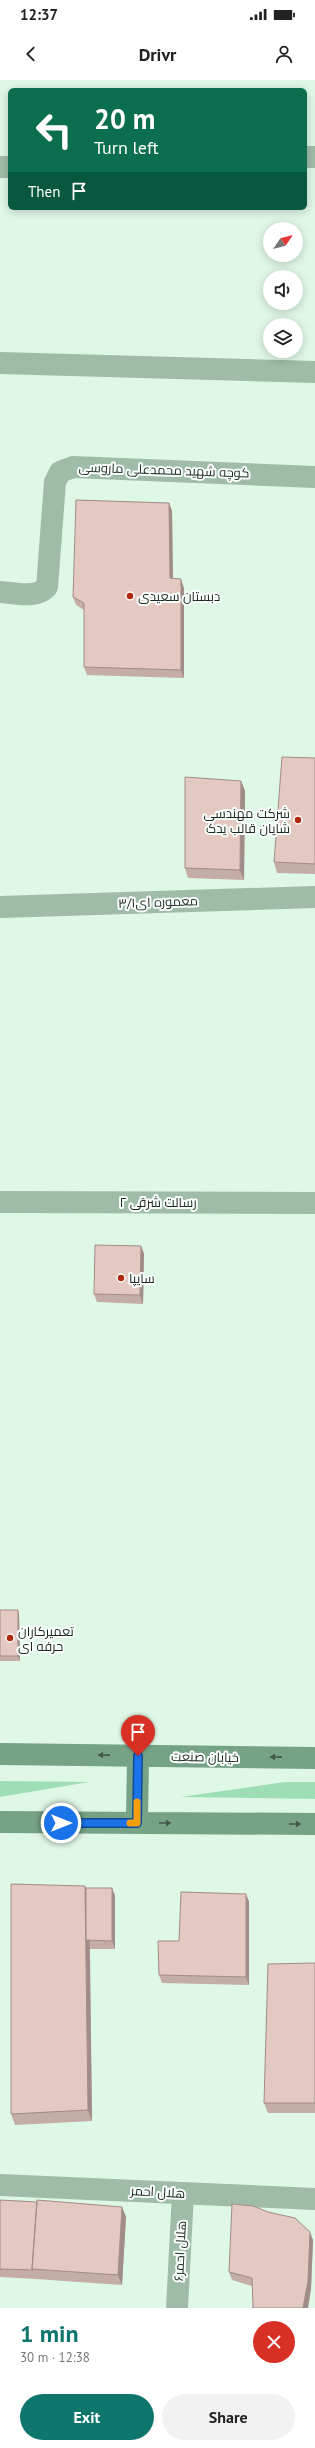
<!DOCTYPE html>
<html lang="en">
<head>
<meta charset="utf-8">
<style>
	:root { --surface:#fff; --page:#f2f2f2; --text:#222; --muted:#767676; --accent:#0f766e }
	body { margin:0; font-family:"PT Sans",Cairo,sans-serif; background:var(--page); color:var(--text); height:100vh; display:flex; flex-direction:column; font-size:15px; white-space:nowrap }
	* { box-sizing:border-box; margin:0 }
	p { font-size:13px; color:var(--muted) }
	.icon { flex:none; width:22px; height:22px; fill:none; stroke:currentColor; stroke-width:2; stroke-linecap:round; stroke-linejoin:round }
	.map { position:relative; height:2228px; overflow:hidden }
	.side { display:flex; flex-direction:column; background:var(--surface); flex:1 }
	.side>* { flex:none }
	.top-card { position:absolute; left:8px; top:8px; width:299px; height:122px; border-radius:6px; box-shadow:0 2px 10px #0003; background:#0b6e4f; color:#fff; overflow:hidden }
	.needle { width:26px; rotate:55deg }
	.tools { position:absolute; left:263px; top:142px; display:grid; gap:8px }
	.tools a { display:grid; place-items:center; width:40px; height:40px; border-radius:50%; background:var(--surface); box-shadow:0 2px 10px #0003; font-size:20px }
	.pin { position:absolute; display:grid; place-items:center; width:34px; height:34px; color:#fff; margin:-41px -17px; border-radius:50% 50% 50% 0; rotate:-45deg; box-shadow:0 0 4px #0007 }
	.pin .icon { rotate:45deg }
	.me { position:absolute; width:44px; margin:-22px; rotate:90deg; stroke-linejoin:round; filter:drop-shadow(0 0 3px #0008) }
	.turn { display:flex; align-items:center; gap:14px; height:84px; padding:0 20px; font-size:18px }
	.turn .icon { width:52px; height:52px; stroke-width:2.5 }
	.turn b { display:block; font-size:28px; line-height:34px }
	.then { display:flex; align-items:center; height:38px; padding:0 20px; background:#0003; gap:8px; font-size:15px }
	.round { display:grid; place-items:center; flex:none; width:42px; height:42px; border-radius:21px; background:var(--page) }
	.overview { display:flex; align-items:center; justify-content:space-between; height:68px; padding:0 20px }
	h1 { font-size:24px; font-weight:700; line-height:30px; color:var(--accent) }
	.primary-button { display:flex; gap:8px; margin-top:auto; padding:8px 20px }
	.primary-button a { flex:1; height:46px; border-radius:24px; background:var(--accent); color:#fff; font-size:16px; font-weight:700; line-height:46px; text-align:center }
	.primary-button a+a { background:var(--page); color:var(--text) }
	.status { display:flex; justify-content:space-between; align-items:center; height:28px; padding:0 20px; background:var(--surface); direction:ltr }
	.status svg { height:11px; fill:currentColor }
	header { display:flex; justify-content:space-between; align-items:center; height:52px; padding:0 20px; background:var(--surface); font-size:18px; font-weight:700 }
	.map>svg:first-child { display:block }
</style>
</head>
<body>
<div class="status"><b>12:37</b><svg viewBox="0 0 49 12"><path d="M0 12V9h3v3zM5 12V6h3v6zM10 12V3h3v9zM15 12V0h3v12zM26 1h20v11H26zM47 4h2v5h-2z"/></svg></div>
<header><svg class="icon" aria-label="back" viewBox="0 0 24 24"><path d="M15 5l-7 7 7 7"/></svg>Drivr<svg class="icon" aria-label="person" viewBox="0 0 24 24"><circle cx="12" cy="8" r="4"/><path d="M4 21q1-7 8-7t8 7"/></svg></header>
<div class="map">
<svg width="315" height="2228" viewBox="0 0 315 2228">
	<rect width="100%" height="100%" fill="#dff7e6"/>
	<!-- green -->
	<path fill="#9ddeb5" d="M0 1701 89 1702 0 1717Z
		M285 1702H315V1719L181 1717Z"/>
	<g fill="none" stroke-linecap="round" stroke-linejoin="round">
		<!-- street -->
		<path stroke="#9fbca8" stroke-width="22" d="M305 77H315
			M0 87H10
			M0 283 315 292
			M0 512C15 513 36 519 47 507L55 402 60 392 73 387 315 397
			M0 827 315 817
			M0 1122 315 1123
			M0 2105 315 2119
			M177 2228 183 2113"/>
		<!-- secondary -->
		<path stroke="#76a286" stroke-width="22" d="M0 1674 315 1678
			M0 1742 315 1744
			M137 1743 138 1676"/>
	</g>
	<!-- wall -->
	<path fill="#c4aca7" d="M169 423 172 431 173 499 184 508V598L87 595 84 587V530L76 525 73 517Z
		M315 678V794L277 793 274 782Z
		M241 701 245 711 244 800 188 798 185 788Z
		M141 1166 144 1174 143 1224 97 1222 94 1214Z
		M0 1530 19 1535 20 1581H0Z
		M85 1806 86 1808H112L115 1816V1869H90L92 2041 15 2045 11 2034Z
		M246 1814 249 1822V1905L162 1903 159 1895Z
		M315 1883V2033H268L264 2023Z
		M0 2120 122 2127 126 2137 122 2205 36 2199 0 2197Z
		M313 2160 311 2209 253 2227 252 2206 232 2200 229 2192Z"/>
	<!-- shaded-wall -->
	<path fill="#a08c88" d="M169 423 172 431 173 506 170 498Z
		M181 499 184 508V598L181 590Z
		M241 701 245 711 244 800 240 790Z
		M141 1166 144 1174 143 1224 140 1215Z
		M18 1530 19 1535 20 1581 18 1576Z
		M85 1806 89 1817 92 2041 88 2030Z
		M112 1808 115 1816V1869L112 1861Z
		M246 1814 249 1822V1905L246 1897Z
		M122 2127 126 2137 122 2205 118 2195Z
		M310 2152 313 2160 311 2209 308 2228H303Z"/>
	<!-- building -->
	<path fill="#e4c8c2" stroke="#a08c88" d="M76 420 169 423 170 498 181 499V590L84 587V523L73 517Z
		M282 677 315 678V784L274 782Z
		M185 697 241 701 240 790 185 788Z
		M95 1165 141 1166 140 1215 94 1214Z
		M0 1530H18V1576H0Z
		M11 1804 85 1806 88 2030 11 2034Z
		M86 1808H112V1861L86 1860Z
		M181 1812 246 1814V1897L159 1895 158 1861H179Z
		M315 1883V2023H264L268 1884Z
		M0 2120 37 2122 32 2189 33 2190 0 2189Z
		M37 2120 122 2127 118 2195 32 2189Z
		M232 2124 253 2126 268 2132 295 2138 310 2152 308 2201 303 2228H252L253 2227 252 2198 229 2192Z"/>
	<!-- one-way arrows -->
	<defs><path id="oneway-solid" d="M-6-.8H1V-3.2L6.5 0L1 3.2V.8H-6Z"/></defs>
	<g fill="#415849">
		<use href="#oneway-solid" transform="translate(104 1675) rotate(-179)"/>
		<use href="#oneway-solid" transform="translate(276 1677) rotate(-179)"/>
		<use href="#oneway-solid" transform="translate(165 1743)"/>
		<use href="#oneway-solid" transform="translate(295 1744)"/>
	</g>
	<g fill="none" stroke-linecap="round" stroke-linejoin="round">
		<!-- route casing -->
		<g stroke="#114b97" stroke-width="10">
			<path id="route" d="M61 1743H137L138 1676"/>
		</g>
		<!-- route -->
		<use href="#route" stroke="#1a73e8" stroke-width="7"/>
		<!-- slow -->
		<path stroke="#f59e0b" stroke-width="7" d="M130 1743H137V1722"/>
	</g>
	<!-- markers -->
	<g fill="#b42713" stroke="#f9fefb" stroke-width="1.5">
		<circle cx="130" cy="516" r="4"/>
		<circle cx="298" cy="740" r="4"/>
		<circle cx="121" cy="1198" r="4"/>
		<circle cx="10" cy="1558" r="4"/>
	</g>
	<g text-anchor="middle" dominant-baseline="central" stroke-width="4" stroke-linejoin="round" paint-order="stroke">
		<!-- street labels -->
		<g font-size="13" fill="#1d2620" stroke="#f9fefb">
			<text transform="translate(164 390) rotate(2)">کوچه شهید محمدعلی ماروسی</text>
			<text transform="translate(158 822) rotate(-2)">معموره ای۳/۱</text>
			<text x="158" y="1122">رسالت شرقی ۲</text>
			<text transform="translate(205 1677) rotate(1)">خیابان صنعت</text>
			<text transform="translate(158 2112) rotate(3)">هلال احمر</text>
			<text transform="translate(180 2171) rotate(-87)">هلال احمر۶</text>
		</g>
		<!-- poi labels -->
		<g font-size="13" fill="#1d2620" stroke="#f9fefb" text-anchor="start">
			<text x="138" y="516">دبستان سعیدی</text>
			<text x="290" y="733" text-anchor="end">شرکت مهندسی<tspan x="290" dy="15">شایان قالب یدک</tspan></text>
			<text x="129" y="1198">سایپا</text>
			<text x="18" y="1551">تعمیرکاران<tspan x="18" dy="15">حرفه ای</tspan></text>
		</g>
	</g>
</svg>
<div class="tools">
<a><svg class="needle" viewBox="-14 -14 28 28"><path d="M0-13l5 13h-10z" fill="#e53935"/><path d="M0 13l5-13h-10z" fill="#767676"/></svg></a>
<a><svg class="icon" aria-label="sound" viewBox="0 0 24 24"><path d="M4 9h4l5-4v14l-5-4H4zM17 9q2 3 0 6"/></svg></a>
<a><svg class="icon" aria-label="layers" viewBox="0 0 24 24"><path d="M12 4l9 5-9 5-9-5zM3 14l9 5 9-5"/></svg></a>
</div>
<div class="pin" style="left:138px;top:1676px;background:#d93025"><svg class="icon" aria-label="arrive" viewBox="0 0 24 24"><path d="M6 21V4h12l-3 4 3 4H6"/></svg></div>
<svg class="me" style="left:61px;top:1743px" viewBox="-20 -20 40 40"><circle r="17" fill="#1a73e8" stroke="#fff" stroke-width="3"/><path d="M0-11L8 9 0 5-8 9z" fill="#fff"/></svg>
<div class="top-card">
<div class="turn"><svg class="icon" aria-label="left" viewBox="0 0 24 24"><path d="M17 20v-9H6M10 6l-5 5 5 5"/></svg><div><b>20 m</b>Turn left</div></div>
<div class="then">Then<svg class="icon" aria-label="arrive" viewBox="0 0 24 24"><path d="M6 21V4h12l-3 4 3 4H6"/></svg></div>
</div>
</div>
<section class="side">
<div class="overview"><div><h1>1 min</h1><p>30 m · 12:38</p></div><a class="round" style="background:#d93025;color:#fff"><svg class="icon" aria-label="close" viewBox="0 0 24 24"><path d="M6 6l12 12M18 6L6 18"/></svg></a></div>
<div class="primary-button"><a>Exit</a><a>Share</a></div>
</section>
</body>
</html>
